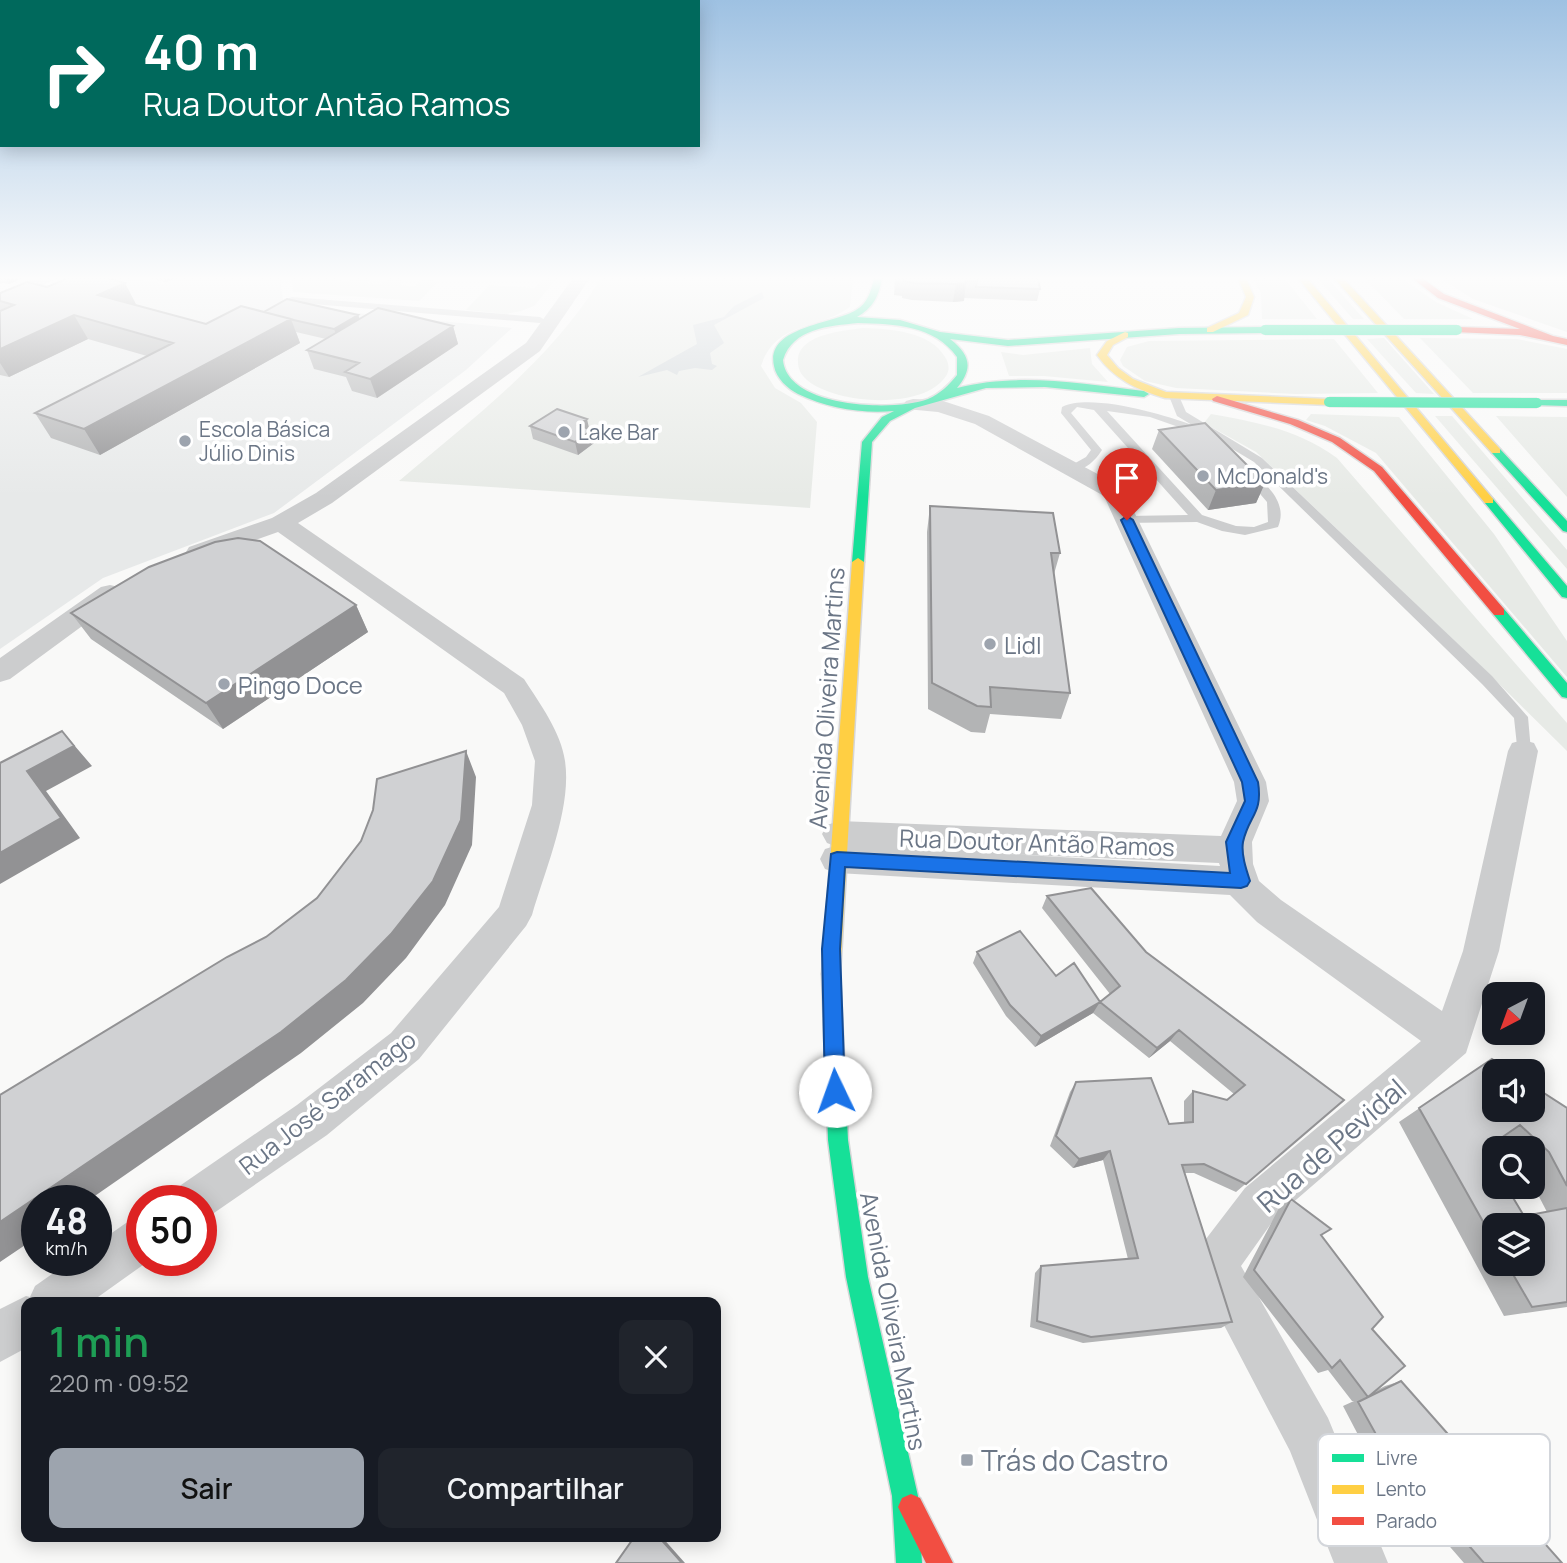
<!DOCTYPE html>
<html lang="pt">
<head>
<meta charset="utf-8">
<style>
	:root { --surface:#171b24; --page:#20242c; --text:#f1f3f6; --muted:#9ea1a6; --accent:#9da4ae }
	body { margin:0; font-family:Manrope,sans-serif; background:var(--page); color:var(--text); height:100vh; display:flex; flex-direction:column; font-size:26px; white-space:nowrap }
	* { box-sizing:border-box; margin:0 }
	p { font-size:23px; color:var(--muted) }
	.icon { flex:none; width:38px; height:38px; fill:none; stroke:currentColor; stroke-width:2; stroke-linecap:round; stroke-linejoin:round }
	.map { position:relative; flex:1; overflow:hidden }
	.drawer { position:absolute; left:21px; top:1297px; width:700px; height:245px; display:flex; flex-direction:column; background:var(--surface); border-radius:14px; box-shadow:0 4px 18px #0003 }
	.drawer>* { flex:none }
	.top-card { position:absolute; left:0px; top:0px; width:700px; height:147px; box-shadow:0 4px 18px #0003; background:#00695c; color:#fff; overflow:hidden }
	.needle { width:46px; rotate:221deg }
	.fabs { position:absolute; left:1482px; top:982px; display:grid; gap:14px }
	.fabs a { display:grid; place-items:center; width:63px; height:63px; border-radius:14px; background:var(--surface); box-shadow:0 4px 18px #0003; font-size:35px }
	.speed { position:absolute; left:21px; top:1185px; display:flex; gap:14px; font-size:35px; font-weight:700; text-align:center }
	.speed>* { display:grid; place-content:center; width:91px; height:91px; border-radius:50%; background:var(--surface); box-shadow:0 4px 18px #0003; line-height:1 }
	.speed small { font-size:18px; font-weight:400 }
	.speed .limit { border:10px solid #d22; background:#fff; color:#111 }
	.pin { position:absolute; display:grid; place-items:center; width:60px; height:60px; color:#fff; margin:-72px -30px; border-radius:50% 50% 50% 0; rotate:-45deg; box-shadow:0 0 7px #0007 }
	.pin .icon { rotate:45deg }
	.me { position:absolute; width:77px; margin:-38px; rotate:357deg; stroke-linejoin:round; filter:drop-shadow(0 0 5px #0008) }
	.turn { display:flex; align-items:center; gap:24px; height:147px; padding:0 28px; font-size:32px }
	.turn .icon { width:91px; height:91px; stroke-width:2.5 }
	.turn b { display:block; font-size:49px; line-height:60px }
	.round { display:grid; place-items:center; flex:none; width:74px; height:74px; border-radius:14px; background:var(--page) }
	.overview { display:flex; align-items:center; justify-content:space-between; height:119px; padding:0 28px }
	h1 { font-size:42px; font-weight:600; line-height:52px; color:#1e9e55 }
	.button { display:flex; gap:14px; margin-top:auto; padding:14px 28px }
	.button a { flex:1; height:80px; border-radius:14px; background:var(--accent); color:#111; font-size:28px; font-weight:600; line-height:80px; text-align:center }
	.button a+a { background:var(--page); color:var(--text) }
	.map>svg:first-child { display:block }
</style>
</head>
<body>
<div class="map">
<svg width="1567" height="1563" viewBox="0 0 1567 1563">
	<rect width="100%" height="100%" fill="#f9f9f8"/>
	<!-- built -->
	<path fill="#e7e9e9" d="M89 278H132L163 284 174 278H280L284 306 512 328 466 370 274 513 103 578 0 649V318Z"/>
	<!-- green -->
	<path fill="#e7eae6" d="M292 278H333L348 282 353 278H370L368 283 382 284 389 278H403L400 285 415 286 422 279 439 281 419 301 293 292Z
		M544 278H557L534 306 521 311 506 314 466 310 489 285 535 288Z
		M601 278H853L850 307C816 331 776 321 761 366L775 388 801 403 817 422 810 508 399 481C472 419 551 361 601 278Z
		M1253 278H1284L1317 319H1262L1261 294Z
		M1317 278H1327L1364 319H1353Z
		M1364 278H1401L1436 302 1473 319H1404Z
		M1440 278H1567V332L1473 299Z
		M863 328C890 329 930 331 945 357 949 363 950 370 946 376 923 411 835 404 807 380 801 375 798 369 798 362 797 334 843 331 863 328Z
		M1384 338 1434 394 1416 393 1367 339Z
		M1420 338 1517 339 1567 349V393H1473Z
		M1334 339 1378 393 1296 394 1176 388 1145 381 1123 366 1120 360 1127 347 1149 341Z
		M1090 348 1092 364 1108 382 1044 376H1009L1001 352 1023 355Z
		M1211 414C1256 422 1299 430 1337 458L1567 723V751L1481 666 1256 452 1204 423Z
		M1311 414 1399 417 1494 534 1567 641V677L1376 453 1325 426 1306 420Z
		M1435 416H1452L1567 550V569Z
		M1496 416 1567 417V497Z"/>
	<!-- water -->
	<path fill="#cfd5d8" d="M762 292 764 298 714 325 724 343 710 353 712 364 717 366 712 370 695 368 679 371 677 375 667 370 638 377 697 344 693 325 724 317 734 306Z"/>
	<g fill="none" stroke-linecap="round" stroke-linejoin="round">
		<!-- fast casing -->
		<g stroke="#d6d6d7" stroke-width="3">
			<path id="fast" d="M874 278H882C879 296 873 308 857 317L900 320 940 332 1008 340 1179 328 1265 327 1270 330 1265 333 1179 334 1008 346 950 339C971 355 973 369 957 388 1018 372 1082 384 1144 391L1149 394 1144 397 1045 387 986 388 915 408 890 421 872 442 864 562 858 566 852 562 862 442 882 417 894 411C862 414 827 408 798 394 788 389 776 378 774 366 765 326 835 324 856 310 868 303 871 291 874 278ZM858 323C895 324 934 325 957 357V375C949 385 940 394 928 399 894 412 787 408 783 360 793 328 829 326 858 323Z
				M1537 400H1567V406L1533 405V401Z
				M1492 449H1500L1567 521V532L1563 531 1492 453Z
				M1489 497 1493 499 1567 586V598L1562 597 1485 503V499Z
				M1499 608 1504 609 1567 683V698L1562 697 1494 615V609Z
				M831 966 838 968 840 974 848 1140 868 1277 918 1496 922 1563H896L892 1496 846 1277 828 1140 822 974 824 968Z"/>
		</g>
		<!-- slow casing -->
		<g stroke="#d6d6d7" stroke-width="3">
			<path id="slow" d="M1238 278H1246L1254 297 1248 315 1213 332H1207V328L1239 313 1246 297Z
				M1298 278H1307L1493 499V503H1485Z
				M1334 278H1343L1500 449V453H1492Z
				M1125 332 1128 333V337L1113 345 1107 355 1118 368 1133 379 1166 392 1329 399 1334 402 1329 405 1165 398C1137 390 1114 379 1097 355L1107 341Z
				M858 558 864 562 840 974 838 980 831 982 824 980 822 974 852 562Z"/>
		</g>
		<!-- jam casing -->
		<g stroke="#d6d6d7" stroke-width="3">
			<path id="jam" d="M1412 278H1422L1444 294 1553 336 1567 339V345L1520 335 1454 332V328L1457 327 1520 329 1438 298Z
				M1217 396 1298 420 1340 438 1382 467 1504 609V615H1494L1374 471 1332 442 1290 424 1213 401 1212 399Z
				M911 1494 920 1498 953 1563H926L898 1507 902 1498Z"/>
		</g>
		<!-- lane -->
		<path fill="#cccdce" fill-rule="evenodd" d="M292 297 540 317 545 320 540 323 289 302V298Z
			M1174 393 1179 396 1186 412 1262 458 1492 676 1528 717 1531 751 1528 755H1518L1514 718 1482 684 1254 462 1194 426V430L1190 431 1150 417 1107 411 1202 515 1236 526 1254 527 1268 522 1267 502 1243 474 1253 472C1268 486 1288 504 1278 527L1245 535 1222 531 1197 522 1123 523 1121 520 1127 516 1188 515 1094 410 1077 407 1071 413 1102 450C1095 461 1084 472 1070 470V466L1086 457 1091 450 1061 413 1062 407C1090 393 1162 414 1192 425L1177 416 1169 396Z"/>
		<!-- street -->
		<path fill="#cccdce" fill-rule="evenodd" d="M36 278H58L0 306V294Z
			M573 278H590L540 351 332 503 298 523 524 679C540 704 561 732 565 761 572 808 545 870 532 915L526 926 419 1059 327 1135 211 1215 201 1220V1200H174L181 1185 297 1105 391 1033 499 907 532 805 535 761 522 725 504 693 278 532 198 560 189 557 186 552 189 547 272 518 316 493 526 343Z
			M913 399 940 400 989 416 1122 487 1266 782 1269 801 1252 842 1253 864 1259 881 1281 900 1442 1011 1463 951 1508 751 1512 743 1523 740 1534 743 1538 751 1499 951 1466 1053 1275 1218 1241 1266 1328 1418 1388 1563H1334L1290 1451 1192 1264 1199 1248 1245 1188 1421 1041 1257 922 1230 895 837 873 825 869 820 859 825 849 835 846 827 843 822 834 827 825 839 821 1221 836 1237 801 1234 782 1104 496 975 424 938 412 906 409 903 405 906 401ZM1006 854 1219 863 1220 866Z
			M110 585 119 587 123 593 119 599 10 679 0 682V658L101 587Z
			M142 1217V1260H150L91 1302H26V1348L0 1362V1309L26 1296 30 1297 35 1286 72 1260H96V1244L126 1223Z"/>
		<!-- fast -->
		<use href="#fast" fill="#16e098" fill-rule="evenodd"/>
		<!-- slow -->
		<use href="#slow" fill="#ffcf43" fill-rule="evenodd"/>
		<!-- jam -->
		<use href="#jam" fill="#f24e42" fill-rule="evenodd"/>
		<!-- fast-bridge casing -->
		<g stroke="#d6d6d7" stroke-width="11" stroke-linecap="butt">
			<path id="fast-bridge" d="M1265 330H1457
				M1329 402 1537 403"/>
		</g>
		<!-- fast-bridge -->
		<use href="#fast-bridge" stroke="#16e098" stroke-width="10"/>
	</g>
	<!-- wall -->
	<path fill="#b3b4b5" fill-rule="evenodd" d="M0 278H23L9 284 3 283 0 284Z
		M149 278H174V279L166 282Z
		M895 278H1038L1040 289 1037 301 964 298V301L953 302 912 300 902 298V296L894 295Z
		M47 287 137 305 206 324 264 312 358 315 360 319 453 326 458 344 377 398 352 391 346 377 314 369 307 350 326 339 296 332 300 343 100 455 51 438 35 413 147 356 88 339 9 377 0 375V293Z
		M530 426 589 429 594 443 578 455 533 439Z
		M1159 430 1265 483 1256 503 1208 510 1152 449Z
		M930 506 1060 553 1054 574 1070 693 1061 719 990 714 985 733 971 732 928 709 927 532Z
		M356 605 368 632 223 729 91 639 71 613Z
		M1047 896 1146 952 1344 1100 1236 1192 1194 1173H1185L1232 1322 1221 1328 1083 1343 1030 1327 1035 1273 1041 1266 1128 1259 1103 1160 1073 1168 1050 1146 1070 1092 1076 1082 1169 1124 1184 1123V1101L1193 1091 1227 1100 1234 1094 1170 1041 1149 1058 1093 1013 1035 1047 1006 1016 973 963 977 952 1056 976 1100 1002 1110 994 1042 908Z
		M1492 1059 1567 1108V1307L1504 1316 1399 1122ZM1497 1141 1505 1148H1533V1185L1547 1212 1524 1216 1485 1149ZM1494 1225 1533 1264H1494Z
		M1291 1199 1372 1329 1377 1390 1385 1386 1401 1381 1562 1563H1464L1366 1450 1343 1406 1354 1401H1352L1328 1370 1318 1373 1243 1277 1279 1208Z"/>
	<!-- shaded-wall -->
	<path fill="#929294" d="M5 278H23L9 284Z
		M164 278H174V279L166 282Z
		M125 283 137 306 98 295Z
		M966 283 964 301 953 302 956 284Z
		M74 315 88 339 9 377 0 363V349Z
		M358 315 363 327 339 342 334 329Z
		M291 319 300 343 100 455 84 429Z
		M453 326 458 344 377 398 370 379Z
		M587 419 590 432 592 430 594 443 578 455 575 442 578 425Z
		M1265 483 1256 503 1208 510 1216 490Z
		M356 605 368 632 223 729 206 703Z
		M62 731 92 766 46 791 80 838 0 884V853L27 771Z
		M466 751 476 777 472 845 445 905 406 958 363 1003 301 1053 89 1200H37V1237L0 1262V1222Z
		M1100 1002 1093 1013 1035 1047 1041 1036Z
		M1179 1030 1170 1041 1149 1058 1157 1048Z
		M1110 1151 1103 1160 1073 1168 1079 1159Z
		M658 1536H661L685 1563H682Z"/>
	<!-- building -->
	<path fill="#d0d1d3" stroke="#929294" stroke-width="2" d="M68 278H108L125 283 98 295 206 324 241 306 291 319 84 429 35 413 173 343 74 315 0 349V311L14 305 0 301V293L27 282 47 287Z
		M904 278H977V281H966V283L956 284 914 283 904 281Z
		M977 278H1038L1040 289 976 287Z
		M287 299 358 315 334 329 289 319H291L264 312Z
		M378 308 453 326 370 379 345 372 359 363 307 350Z
		M557 409 587 419 578 425 592 430 575 442 530 426Z
		M1205 423 1265 483 1216 490 1159 430Z
		M930 506 1053 513 1060 553H1051L1070 693 990 687 991 707 977 706 932 683Z
		M238 538 260 541 356 605 206 703 71 613 149 567 215 542Z
		M62 731 74 746 27 771 61 818 0 853V763Z
		M466 751 461 820 433 881 391 934 346 980 281 1032 0 1222V1095L227 957 266 937 317 898 361 841 373 810 377 779Z
		M1091 888 1146 952 1344 1100 1246 1184 1204 1164 1182 1165 1232 1322 1091 1337 1037 1321 1041 1266 1138 1258 1110 1151 1079 1159 1056 1136 1076 1082 1151 1078 1169 1124 1193 1122V1091L1227 1100 1245 1085 1179 1030 1157 1048 1100 1002 1120 986 1047 896Z
		M1020 931 1056 976 1074 963 1100 1002 1041 1036 1010 1005 977 952Z
		M1492 1059 1511 1071H1494V1110H1533V1086L1567 1108V1186L1549 1152 1520 1125 1485 1149 1494 1166V1186H1506L1524 1216 1567 1208V1302L1532 1307 1507 1264H1533V1225H1494V1241L1419 1108Z
		M1291 1199 1331 1229 1321 1235 1383 1317 1372 1329 1405 1366 1368 1397 1340 1360 1332 1368 1254 1270Z
		M1401 1381 1562 1563H1484L1383 1447 1358 1402Z
		M635 1536H658L682 1563H616Z"/>
	<!-- sky -->
	<linearGradient id="sky" x2="0" y2="1"><stop stop-color="#9ec1e2"/><stop offset="0.56" stop-color="#fcfcfc"/><stop offset="1" stop-color="#fcfcfc" stop-opacity="0"/></linearGradient>
	<rect width="1567" height="497" fill="url(#sky)"/>
	<!-- route -->
	<path fill="#1a73e8" stroke="#114b97" stroke-width="2" d="M1127 516 1133 520 1258 782C1263 814 1249 815 1243 842 1241 854 1246 869 1250 881L1247 886 1241 888 845 867 840 949 845 1091 842 1098 835 1101 828 1098 825 1091 822 949 831 854 837 852 1230 873 1226 842 1245 801 1242 782 1121 520Z"/>
	<!-- markers -->
	<g fill="#9da4ae" stroke="#fff" stroke-width="2.5">
		<circle cx="564" cy="432" r="7"/>
		<circle cx="185" cy="441" r="7"/>
		<circle cx="1203" cy="476" r="7"/>
		<circle cx="990" cy="644" r="7"/>
		<circle cx="224" cy="684" r="7"/>
		<rect x="960" y="1453" width="14" height="14" rx="3.5"/>
	</g>
	<g text-anchor="middle" dominant-baseline="central" stroke-width="7" stroke-linejoin="round" paint-order="stroke">
		<!-- far-poi labels -->
		<g font-size="21" fill="#6b7686" stroke="#fff" text-anchor="start">
			<text x="199" y="429">Escola Básica<tspan x="199" dy="24">Júlio Dinis</tspan></text>
			<text x="578" y="432">Lake Bar</text>
			<text x="1217" y="476">McDonald's</text>
		</g>
		<!-- poi labels -->
		<g font-size="24" fill="#6b7686" stroke="#fff" text-anchor="start">
			<text x="1004" y="644">Lidl</text>
			<text x="238" y="684">Pingo Doce</text>
		</g>
		<!-- street labels -->
		<g font-size="24" fill="#6b7686" stroke="#fff">
			<text transform="translate(826 698) rotate(-86)">Avenida Oliveira Martins</text>
			<text transform="translate(1037 842) rotate(2)">Rua Doutor Antão Ramos</text>
			<text transform="translate(327 1102) rotate(-38)">Rua José Saramago</text>
			<text transform="translate(894 1321) rotate(79)">Avenida Oliveira Martins</text>
		</g>
		<!-- near-street labels -->
		<g font-size="28" fill="#6b7686" stroke="#fff">
			<text transform="translate(1331 1145) rotate(-41)">Rua de Pevidal</text>
		</g>
		<!-- near-poi labels -->
		<g font-size="28" fill="#6b7686" stroke="#fff" text-anchor="start">
			<text x="981" y="1460">Trás do Castro</text>
		</g>
	</g>
	<!-- legend -->
	<rect x="1318" y="1434" width="232" height="112" rx="10" fill="#fff" stroke="#d3d6db" stroke-width="2"/>
	<rect x="1332" y="1454" width="32" height="8" fill="#16e098"/>
	<rect x="1332" y="1485" width="32" height="9" fill="#ffcf43"/>
	<rect x="1332" y="1517" width="32" height="8" fill="#f24e42"/>
	<g font-size="19" fill="#6b7686">
		<text x="1376" y="1465">Livre</text>
		<text x="1376" y="1496">Lento</text>
		<text x="1376" y="1528">Parado</text>
	</g>
</svg>
<div class="fabs">
<a><svg class="needle" viewBox="-14 -14 28 28"><path d="M0-13l5 13h-10z" fill="#e53935"/><path d="M0 13l5-13h-10z" fill="#9ea1a6"/></svg></a>
<a><svg class="icon" aria-label="sound" viewBox="0 0 24 24"><path d="M4 9h4l5-4v14l-5-4H4zM17 9q2 3 0 6"/></svg></a>
<a><svg class="icon" aria-label="search" viewBox="0 0 24 24"><circle cx="10" cy="10" r="6"/><path d="M15 15l6 6"/></svg></a>
<a><svg class="icon" aria-label="layers" viewBox="0 0 24 24"><path d="M12 4l9 5-9 5-9-5zM3 14l9 5 9-5"/></svg></a>
</div>
<div class="speed"><div>48<small>km/h</small></div><div class="limit">50</div></div>
<div class="pin" style="left:1127px;top:520px;background:#d93025"><svg class="icon" aria-label="arrive" viewBox="0 0 24 24"><path d="M6 21V4h12l-3 4 3 4H6"/></svg></div>
<svg class="me" style="left:835px;top:1091px" viewBox="-20 -20 40 40"><circle r="19" fill="#fff"/><path d="M0-13L10 11 0 6-10 11z" fill="#1a73e8"/></svg>
<div class="top-card">
<div class="turn"><svg class="icon" aria-label="right" viewBox="0 0 24 24"><path d="M7 20v-9h11M14 6l5 5-5 5"/></svg><div><b>40 m</b>Rua Doutor Antão Ramos</div></div>
</div>
<section class="drawer">
<div class="overview"><div><h1>1 min</h1><p>220 m · 09:52</p></div><a class="round"><svg class="icon" aria-label="close" viewBox="0 0 24 24"><path d="M6 6l12 12M18 6L6 18"/></svg></a></div>
<div class="button"><a>Sair</a><a>Compartilhar</a></div>
</section>
</div>
</body>
</html>
